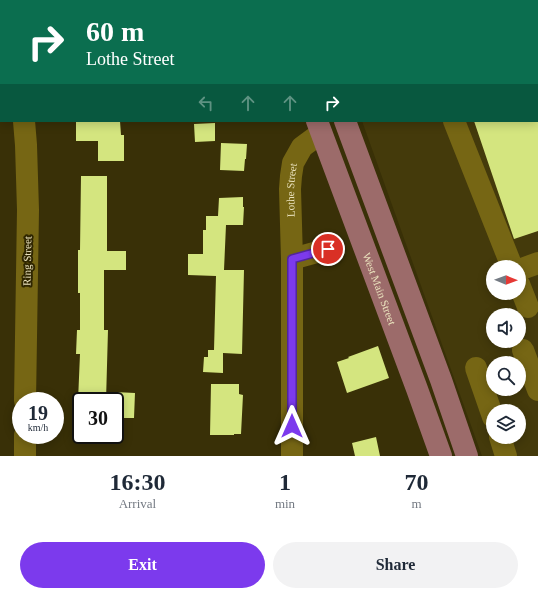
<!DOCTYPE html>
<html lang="en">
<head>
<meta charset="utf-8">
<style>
	:root { --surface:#fff; --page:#f2f2f3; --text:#1f2937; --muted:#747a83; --accent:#7c3aed }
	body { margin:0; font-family:"Times New Roman",serif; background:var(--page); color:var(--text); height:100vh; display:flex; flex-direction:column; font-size:15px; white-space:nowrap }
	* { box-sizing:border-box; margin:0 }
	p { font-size:13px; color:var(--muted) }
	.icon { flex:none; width:22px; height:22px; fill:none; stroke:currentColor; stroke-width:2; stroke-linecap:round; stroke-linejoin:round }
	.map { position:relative; height:456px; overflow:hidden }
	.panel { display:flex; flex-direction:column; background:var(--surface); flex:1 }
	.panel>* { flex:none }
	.top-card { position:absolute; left:0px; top:0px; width:538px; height:122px; box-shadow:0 2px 10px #0003; background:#0b6e4f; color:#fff; overflow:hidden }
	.needle { width:26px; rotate:91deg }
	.tools { position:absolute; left:486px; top:260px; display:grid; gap:8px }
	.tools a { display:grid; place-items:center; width:40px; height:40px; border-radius:50%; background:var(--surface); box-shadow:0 2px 10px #0003; font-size:20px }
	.speed { position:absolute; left:12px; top:392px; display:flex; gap:8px; font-size:20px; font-weight:700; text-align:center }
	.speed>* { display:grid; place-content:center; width:52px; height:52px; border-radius:50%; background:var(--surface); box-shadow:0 2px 10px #0003; line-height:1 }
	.speed small { font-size:10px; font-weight:400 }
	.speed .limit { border:2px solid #111; border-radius:6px; background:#fff; color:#111 }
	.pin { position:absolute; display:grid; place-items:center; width:34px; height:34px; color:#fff; margin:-17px; border:2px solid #fff; border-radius:50%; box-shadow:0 1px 4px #0007 }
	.me { position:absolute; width:44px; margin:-22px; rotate:0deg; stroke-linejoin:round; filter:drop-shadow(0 0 3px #0008) }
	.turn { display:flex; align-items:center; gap:14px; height:84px; padding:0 20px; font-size:18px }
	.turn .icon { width:52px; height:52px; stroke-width:2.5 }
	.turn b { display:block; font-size:28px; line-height:34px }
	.lanes { display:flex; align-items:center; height:38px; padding:0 20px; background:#0003; justify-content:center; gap:20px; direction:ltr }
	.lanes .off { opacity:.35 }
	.eta { display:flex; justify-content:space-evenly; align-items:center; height:68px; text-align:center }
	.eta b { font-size:24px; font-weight:600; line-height:28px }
	.button { display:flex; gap:8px; margin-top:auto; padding:8px 20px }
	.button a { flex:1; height:46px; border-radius:24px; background:var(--accent); color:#fff; font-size:16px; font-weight:600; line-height:46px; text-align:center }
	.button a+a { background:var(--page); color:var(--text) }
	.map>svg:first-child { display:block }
</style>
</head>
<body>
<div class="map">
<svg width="538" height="456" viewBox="0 0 538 456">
	<rect width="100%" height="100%" fill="#393007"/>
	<!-- built -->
	<path fill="#443a0b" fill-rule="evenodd" d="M318 0H538V456H482L362 121H537V1H318ZM493 267H519V293H493ZM493 315H519V341H493ZM493 363H519V389H493ZM493 411H519V437H493Z"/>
	<!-- building -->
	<path fill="#d4e57f" d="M76 121H120L121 135H124V161H98V141H76Z
		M474 121H538V231L514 239Z
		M215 123V141L195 142 194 124Z
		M221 143 247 144 246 159H245L244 171 220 170Z
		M81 176H107V251H126V270H104V330H108L106 401H78L80 354H76L77 330H80V293H78V250H80Z
		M243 197V207H244L243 225H226L224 270H244L242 354 223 353V373L203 372 204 357H208V350H214L216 276 188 275V254H203V230H206V216H218L219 198Z
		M378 346 389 378 347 393 337 362 349 358 348 357Z
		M211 384H239V394L243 395 241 434H234V435H210Z
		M115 392 135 393 134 418H115Z
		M376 437 380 456H355L352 443Z"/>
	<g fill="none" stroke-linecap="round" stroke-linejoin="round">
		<!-- minor -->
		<g stroke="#766614" stroke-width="22">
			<path d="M365 0V1"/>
			<path d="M413 0 414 1"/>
			<path d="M385 1 388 0"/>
			<path d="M0 72 1 73"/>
			<path d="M24 121 26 145 28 210 25 401"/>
			<path d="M454 121 512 267"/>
			<path d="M292 259 328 249"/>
			<path d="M519 270 538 263"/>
			<path d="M519 284 528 307"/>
			<path d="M523 350 538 390"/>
			<path d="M476 368 493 417"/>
			<path d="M500 437 506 456"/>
			<path d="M25 456V435"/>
			<path id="s1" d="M292 456V259L290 189 291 176 293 163 302 147 321 133"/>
		</g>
		<!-- major -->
		<g stroke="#9c6b6a" stroke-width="22">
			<path d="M276 0V1"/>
			<path d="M303 0V1"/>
			<path id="s2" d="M317 121 417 389 441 456"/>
			<path d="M345 121 441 380 467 456"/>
		</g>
	</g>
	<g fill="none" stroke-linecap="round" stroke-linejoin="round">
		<!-- route casing -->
		<g stroke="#51269a" stroke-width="10">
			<path id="route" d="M292 426V259L328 249"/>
		</g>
		<!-- route -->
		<use href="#route" stroke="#7c3aed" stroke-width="7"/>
	</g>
	<g text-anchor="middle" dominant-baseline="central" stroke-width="4" stroke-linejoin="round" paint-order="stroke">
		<!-- street labels -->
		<g font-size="11" fill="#e9e1bc" stroke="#2f2600">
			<text stroke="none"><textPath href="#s1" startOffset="266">Lothe Street</textPath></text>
			<text transform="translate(27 261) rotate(-89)">Ring Street</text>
			<text stroke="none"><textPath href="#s2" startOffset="179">West Main Street</textPath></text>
		</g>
	</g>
</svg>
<div class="tools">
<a><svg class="needle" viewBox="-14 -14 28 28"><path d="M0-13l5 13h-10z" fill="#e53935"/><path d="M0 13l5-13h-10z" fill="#747a83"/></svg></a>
<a><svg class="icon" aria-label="sound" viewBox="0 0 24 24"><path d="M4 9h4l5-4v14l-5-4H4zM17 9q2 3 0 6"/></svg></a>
<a><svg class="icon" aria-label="search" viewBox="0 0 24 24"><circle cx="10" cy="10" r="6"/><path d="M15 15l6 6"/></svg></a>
<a><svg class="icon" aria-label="layers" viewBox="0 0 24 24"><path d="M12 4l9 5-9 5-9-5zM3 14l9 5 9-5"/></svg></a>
</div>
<div class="speed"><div>19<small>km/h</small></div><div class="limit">30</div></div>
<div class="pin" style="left:328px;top:249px;background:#d93025"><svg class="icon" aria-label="arrive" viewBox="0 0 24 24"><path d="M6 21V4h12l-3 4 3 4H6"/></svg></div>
<svg class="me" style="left:292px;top:426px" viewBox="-20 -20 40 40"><path d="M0-17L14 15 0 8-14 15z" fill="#7c3aed" stroke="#fff" stroke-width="4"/></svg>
<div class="top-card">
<div class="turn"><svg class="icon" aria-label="right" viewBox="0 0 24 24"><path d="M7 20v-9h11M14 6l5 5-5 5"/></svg><div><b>60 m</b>Lothe Street</div></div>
<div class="lanes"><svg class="icon off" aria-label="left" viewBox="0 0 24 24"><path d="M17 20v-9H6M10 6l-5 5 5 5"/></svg><svg class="icon off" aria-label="ahead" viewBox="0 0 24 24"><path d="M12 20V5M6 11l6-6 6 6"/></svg><svg class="icon off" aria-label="ahead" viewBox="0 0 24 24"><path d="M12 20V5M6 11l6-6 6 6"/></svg><svg class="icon" aria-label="right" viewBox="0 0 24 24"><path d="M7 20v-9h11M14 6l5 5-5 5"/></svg></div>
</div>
</div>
<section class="panel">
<div class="eta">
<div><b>16:30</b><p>Arrival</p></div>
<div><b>1</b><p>min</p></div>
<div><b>70</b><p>m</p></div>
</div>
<div class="button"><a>Exit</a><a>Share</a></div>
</section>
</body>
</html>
